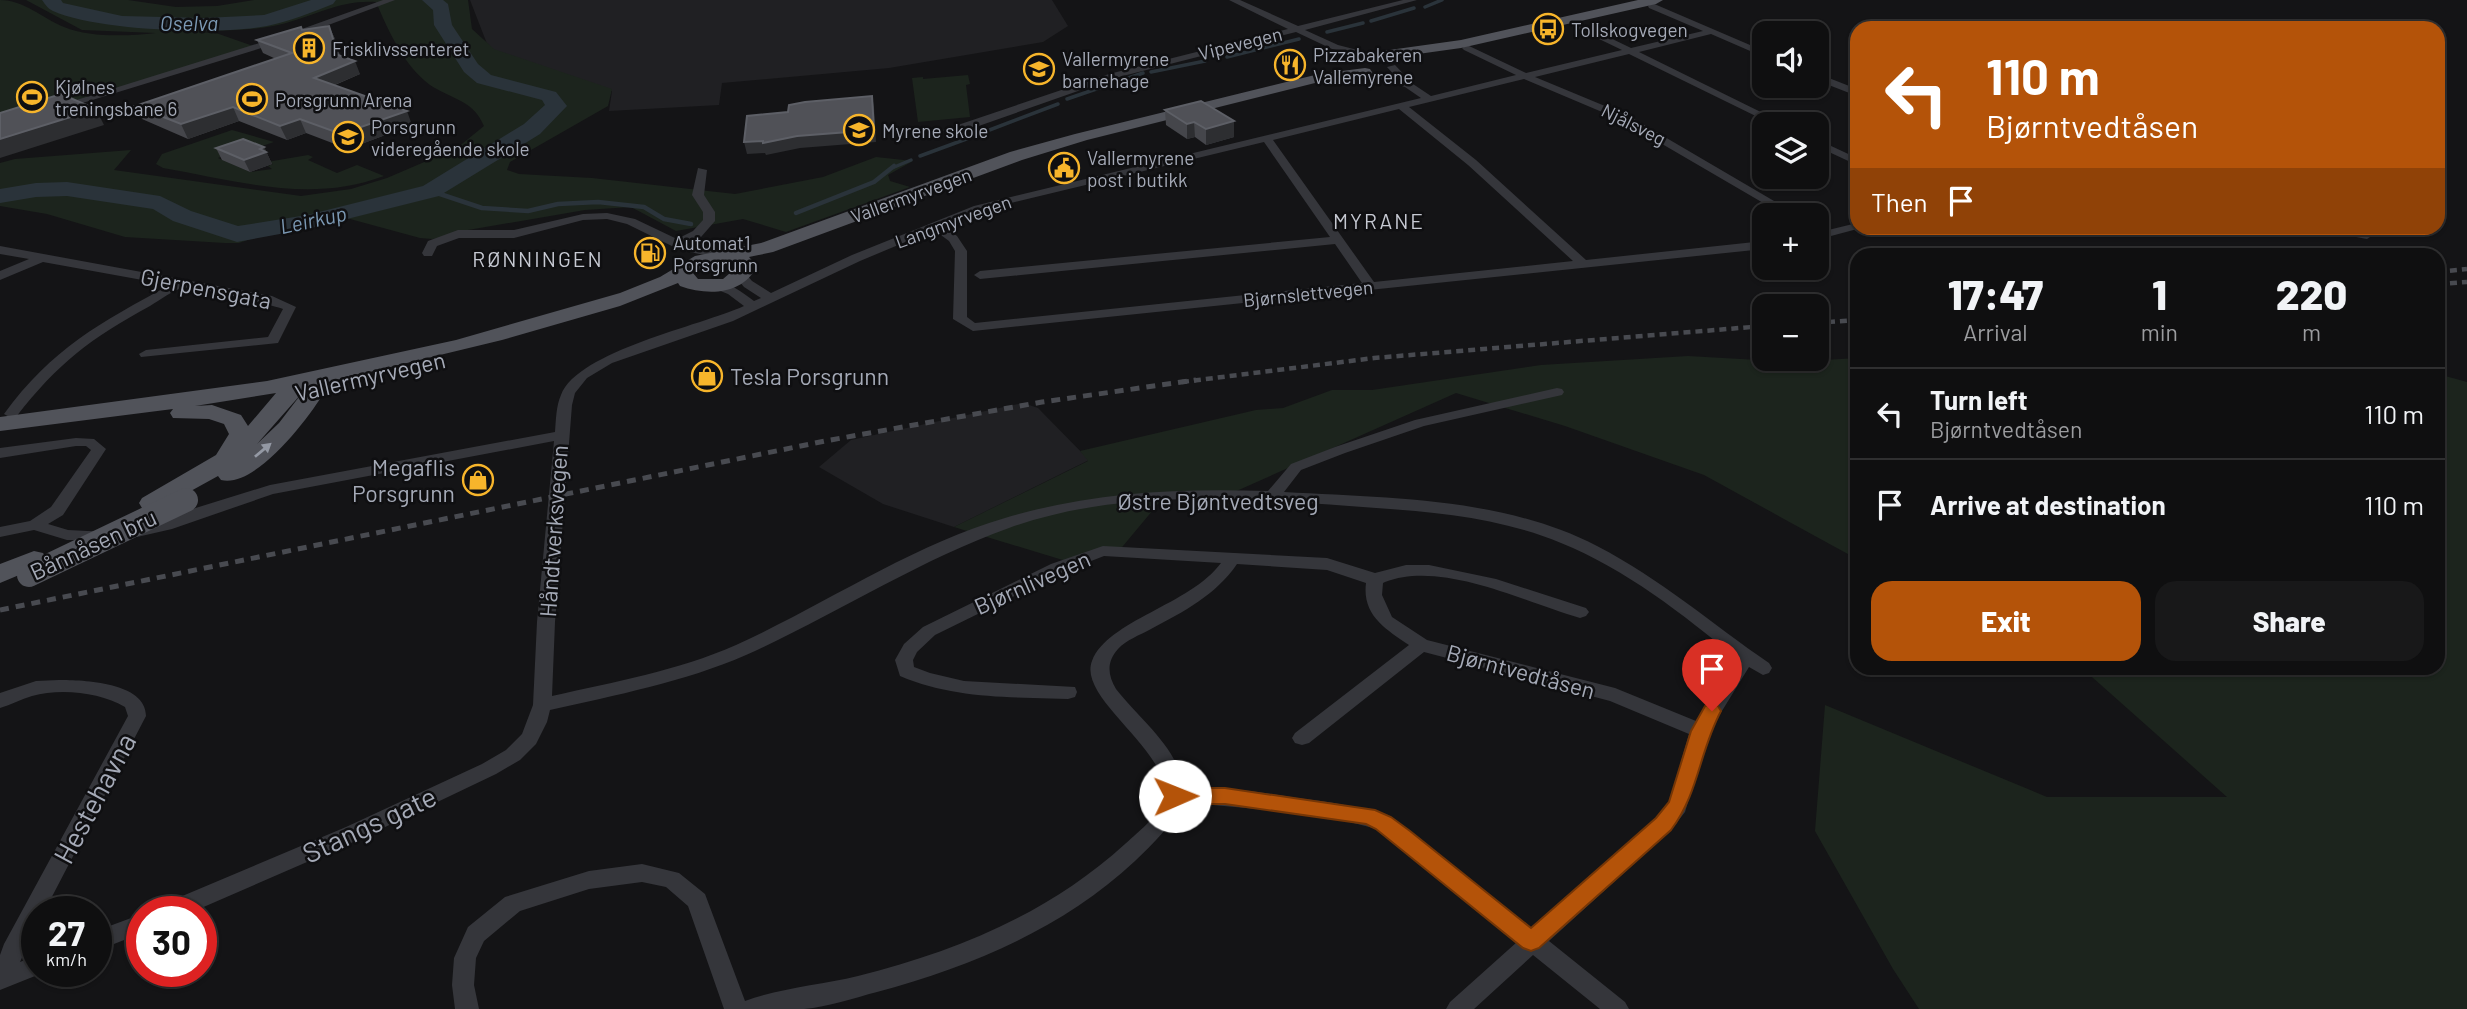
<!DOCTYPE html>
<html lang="en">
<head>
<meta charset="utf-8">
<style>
	:root { --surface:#0f0f10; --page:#181819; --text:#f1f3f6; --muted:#9b9c9f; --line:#2f2f30; --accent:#b45309 }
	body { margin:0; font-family:Barlow,sans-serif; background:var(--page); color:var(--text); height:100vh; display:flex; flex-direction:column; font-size:26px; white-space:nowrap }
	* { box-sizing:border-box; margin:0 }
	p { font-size:23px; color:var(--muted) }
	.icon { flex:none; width:38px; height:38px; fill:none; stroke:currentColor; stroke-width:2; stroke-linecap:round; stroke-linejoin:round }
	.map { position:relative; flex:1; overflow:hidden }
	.panel { position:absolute; left:1850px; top:248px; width:595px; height:427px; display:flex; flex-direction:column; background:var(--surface); border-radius:21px; box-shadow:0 2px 5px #0004,0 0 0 2px var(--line) }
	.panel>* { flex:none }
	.top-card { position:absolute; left:1850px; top:21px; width:595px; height:214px; border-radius:21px; box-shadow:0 2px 5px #0004,0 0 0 2px var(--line); background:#b45309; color:#fff; overflow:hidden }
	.fabs { position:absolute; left:1752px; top:21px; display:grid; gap:14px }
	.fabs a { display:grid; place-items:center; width:77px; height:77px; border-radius:14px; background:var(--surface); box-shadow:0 2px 5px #0004,0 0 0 2px var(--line); font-size:35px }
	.speed { position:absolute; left:21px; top:896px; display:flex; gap:14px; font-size:35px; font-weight:700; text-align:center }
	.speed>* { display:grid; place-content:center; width:91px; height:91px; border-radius:50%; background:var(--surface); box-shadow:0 2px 5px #0004,0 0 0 2px var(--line); line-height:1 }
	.speed small { font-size:18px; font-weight:400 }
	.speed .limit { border:10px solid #d22; background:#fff; color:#111 }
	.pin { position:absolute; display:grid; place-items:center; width:60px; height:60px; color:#fff; margin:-72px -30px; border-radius:50% 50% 50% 0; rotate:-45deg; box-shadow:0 0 7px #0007 }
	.pin .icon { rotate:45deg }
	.me { position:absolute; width:77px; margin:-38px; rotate:89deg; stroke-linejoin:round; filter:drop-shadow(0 0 5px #0008) }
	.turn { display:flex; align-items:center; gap:24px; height:147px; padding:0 21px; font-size:32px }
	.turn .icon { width:91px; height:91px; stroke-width:2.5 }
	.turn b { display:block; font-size:49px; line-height:60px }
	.then { display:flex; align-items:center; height:66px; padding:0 21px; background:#0003; gap:14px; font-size:26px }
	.eta { display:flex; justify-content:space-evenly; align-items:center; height:119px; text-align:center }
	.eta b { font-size:42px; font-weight:800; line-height:49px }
	.cta { display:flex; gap:14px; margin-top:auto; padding:14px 21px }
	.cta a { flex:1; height:80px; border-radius:21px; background:var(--accent); color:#fff; font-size:28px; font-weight:800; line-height:80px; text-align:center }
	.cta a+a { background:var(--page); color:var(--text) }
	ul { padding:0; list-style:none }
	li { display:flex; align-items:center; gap:21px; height:91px; padding:0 21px; border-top:2px solid var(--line) }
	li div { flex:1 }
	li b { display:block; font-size:26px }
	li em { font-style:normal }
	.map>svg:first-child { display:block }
</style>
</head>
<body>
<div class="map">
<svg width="2467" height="1009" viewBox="0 0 2467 1009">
	<rect width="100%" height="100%" fill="#141416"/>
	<!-- built -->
	<path fill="#202023" d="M470 0H1052L1068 26 1043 42 889 68 722 83 719 105 609 111 612 91 491 54Z
		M1023 403 1038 408 1089 460 954 527 883 504 819 467 851 440Z"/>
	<!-- green -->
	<path fill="#1c241d" d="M0 0C24 0 42 18 64 27 91 38 128 36 156 33L82 30 26 0H128L176 7 217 6 254 0H468L472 29 494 49 612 89 608 106 510 162 507 170 519 174 592 178 735 194 823 177 876 157 913 161 888 175 890 181 910 187 786 232 743 219 676 231 631 207 585 210 468 230 443 238 432 239 420 238 328 213 239 243H225L125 237 47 214 0 206V163L15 159 131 150 114 170 301 196 351 189 387 178 457 148 484 126C472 97 446 99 425 81 402 61 388 30 376 2 340 0 320 14 286 23 257 31 224 30 194 32L216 33 256 47 0 124Z
		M968 75 970 84 966 85 970 117 918 122 912 78 923 77V79Z
		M232 130 274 142 238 154 234 152 218 158 250 172 272 169 268 166 273 164 267 162 308 155 313 157 308 160 337 173 357 165 384 176C309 204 239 181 163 168L156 164 162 154Z
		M1688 356 1793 362 1857 358V559L1704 475 1565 426 1456 393 1232 493 1168 492 1118 552 1066 561 954 527 1088 461 1080 451 1256 410 1283 408 1332 390H1372L1541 365Z
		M2438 374 2467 382V1009H1919L1893 969 1815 831 1825 705 2047 797H2227L2083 669 2438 668Z"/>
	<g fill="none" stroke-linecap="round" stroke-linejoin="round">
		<!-- stream-far1 -->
		<path stroke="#2a333a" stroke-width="3.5" d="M1425 7 1442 0
			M1371 21 1414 8
			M1327 32 1363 23
			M1227 57 1299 39
			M1151 72 1205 61
			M1067 99 1143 73
			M979 134 1058 104
			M920 156 969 138
			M892 168 911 160"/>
		<!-- stream -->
		<path stroke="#2a333a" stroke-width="4.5" d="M431 191 482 208 528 211 558 204 598 202 644 207 664 219 691 224
			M796 213 874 182 894 166"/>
		<!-- river -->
		<path fill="#2a333a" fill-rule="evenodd" d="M42 0H61L63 3 122 16 204 18 264 15 311 0H336L333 4C311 13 290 21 267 26 219 35 98 31 53 11 48 9 45 4 42 0Z
			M422 0H443L448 4 452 25 478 64 491 75 556 92 567 106 540 134 439 196 307 229 237 242 173 221 153 209 67 196 36 197 0 203V189L36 183 67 182 160 196 191 211 238 226 307 215 423 186 524 124 545 105 542 100 477 83 464 72 434 25 433 10Z"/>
		<!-- minor -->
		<path fill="#35363b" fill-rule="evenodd" d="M383 0H395L291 39 63 109 54 107 285 35Z
			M1229 0H1240L1298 26 1403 0H1417L1305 30 1338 45 1373 54V58L1332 49 1296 32 1115 78 973 128 948 133 943 130 1109 74 1288 29Z
			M1652 3 1764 51V57L1711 34 1639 52 1785 124H1772L1629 54 1535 77 1629 116 1798 215H1784L1621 120 1524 79 1409 107 1476 160 1586 260 1764 241V249L973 331 953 319 955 251 949 241 934 230 860 261 733 321 612 363 587 378 575 393 572 405 555 622 552 696C614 682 677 671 736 645 826 604 910 546 1005 518 1091 492 1178 488 1268 491L1291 464 1335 447 1415 420 1557 388 1562 389 1564 392 1562 395 1424 426 1345 453 1301 470 1284 492C1388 498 1502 497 1597 546 1661 579 1712 624 1769 663L1772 668 1769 673 1763 675 1749 667 1709 732 1685 812 1671 830 1549 941 1625 1002 1629 1009H1600L1533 955 1474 1009H1446L1450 1002 1517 942 1377 829 1342 820 1268 810 1191 803 1182 804C1171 826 1153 844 1135 861 1062 929 972 966 877 992 854 998 828 1007 804 1009 778 1009 751 1009 724 1009L688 906 666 887 642 882 589 889 520 911 484 941 476 958 474 985 479 1009H455L452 985 454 958 468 927 505 897 589 871 642 864 679 873 705 894 745 1001C780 988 821 985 858 976 958 951 1049 913 1125 844 1139 831 1166 811 1165 790 1161 745 1078 697 1092 661 1108 620 1190 605 1221 563L1104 556 1063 572 935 635 917 652 913 660 914 667 930 673 964 681 1075 687 1077 692 1075 697 1068 699C1010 697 954 699 900 676L895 660 904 644 923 627 1051 564 1103 546 1327 558 1375 573 1406 565H1429L1496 579 1586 608 1589 612 1586 616 1580 618C1524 602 1442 560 1385 582L1383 583 1382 595 1392 617 1427 640 1615 688 1696 721 1736 658C1683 614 1625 569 1561 543 1494 515 1421 511 1349 506 1238 498 1117 489 1009 528 917 561 835 615 746 655 684 682 616 695 550 710L547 722 536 744 520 760 496 774 360 839 192 912H158L161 905 346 827 482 764 506 750 522 734 533 705 537 622 554 441 273 494 172 529 137 537 129 532 131 528 270 485 555 432C556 420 556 406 561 395 578 351 700 326 744 306L728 294 713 288V282C728 281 742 292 754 301L761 298 744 287 735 276 737 273H745L752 281 771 293 852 255 974 206 1421 98 1405 87 1366 75V71L1398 79 1387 67 1395 65 1413 84 1431 96 1516 75 1464 50 1462 48 1467 45 1526 73 1622 50 1572 26V22L1575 21 1631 48 1703 31 1649 8 1648 6ZM1399 109 1468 165 1573 261 1374 282 1273 140ZM1264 142 1330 237 980 271 974 275 980 279 1335 244 1362 283 975 323 967 317V251L957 236 944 226 982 210ZM1237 564 1327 570 1366 583C1362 615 1385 629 1409 645L1295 733 1292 738 1295 743 1302 745 1309 743 1424 652 1610 701 1689 734 1669 803 1657 818 1532 928 1391 817C1360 806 1329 802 1297 798 1259 792 1222 786 1184 788 1178 747 1140 720 1116 689 1108 676 1106 662 1118 649 1126 640 1140 635 1151 629 1183 612 1216 595 1237 564Z
			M1816 73 1857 89V96L1816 80Z
			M1816 139 1857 158V165L1816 146Z
			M698 168 707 170 704 195 715 212V221L701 237 687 244 724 253V259L680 250 627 224 607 219 583 220 514 238H459L437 246 432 256H424L422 253 428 241 458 230H514L583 214 607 213 635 219 677 239 693 231 703 220V212L692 195Z
			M1857 223V228H1861L1816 240V233Z
			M2323 228H2346L2373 235 2367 239 2329 232Z
			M0 246 272 296 296 307 278 343 141 357 139 354 146 350 268 337 283 309C270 304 194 286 183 288 173 290 160 300 150 306 90 339 59 362 16 417L11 418 4 414C51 349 101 322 170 285L43 262 0 280V271L29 259 0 254Z
			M76 438 94 439 106 449 63 515 48 524 68 530 107 532 109 536 107 540H67L34 530 0 537V527L30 521 51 507 91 450 86 446H76L0 458V448Z
			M59 680C83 680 146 682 146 716L44 912H37V925L20 962 37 955V971L45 972 0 990V955L4 944 128 716 125 707C100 692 60 688 32 696 21 699 11 705 0 708V693L36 681Z
			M142 914V933L96 951V931Z"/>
		<!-- primary -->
		<path fill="#51535a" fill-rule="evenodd" d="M1638 0H1663L1656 4 1461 48 1375 60 1368 56 1375 52 1461 40Z
			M1365 68 1370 69 1372 72 1370 75 1319 82 1087 140 1022 160 773 252 749 257 757 266C743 295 708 296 680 286L678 283 620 306 502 340 320 384 325 391C309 418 255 489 221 480L218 476 160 508 151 511 142 508 139 503 142 498 216 455 229 434 224 424 209 419 173 418 170 413 173 409 0 431V417L267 381 456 340 620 293 660 277 695 256 761 243 1010 152 1075 134 1319 74ZM729 262 737 267 723 279H698L693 273 712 263ZM276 393 248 426 241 415 212 405 195 406ZM302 393 279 423 257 444Z
			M34 551 43 553 47 559 43 565 0 583V564Z"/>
		<!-- rail-far1 -->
		<path stroke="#484a50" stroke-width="4.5" stroke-dasharray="7 5" stroke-linecap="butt" d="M2438 272 2467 269
			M2438 284 2467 282
			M1816 323 1857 320
			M1182 382 1374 358 1764 326"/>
		<!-- rail -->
		<path stroke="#484a50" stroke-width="5" stroke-dasharray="9 7" stroke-linecap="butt" d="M0 610 825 441 1042 402 1196 380"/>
		<!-- primary-bridge -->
		<path stroke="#51535a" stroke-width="24" d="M29 575 186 500"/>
	</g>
	<!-- wall -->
	<path fill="#45464b" d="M329 26 335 39 340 56 360 74 335 85 412 125 348 149 306 133 287 140 239 121 188 139 142 119 135 106 276 59 263 53 257 40 303 30Z
		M1165 110 1234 137 1206 145 1195 137 1187 139 1166 125Z
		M264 147 272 164 250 172 222 160 216 148Z"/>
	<!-- shaded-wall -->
	<path fill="#2d2e31" d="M329 26 335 39 343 66 355 61 360 74 320 91 314 78 338 55Z
		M872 96 874 107 876 142 800 148 766 155 765 153 747 154 744 142Z
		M233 107 239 121 188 139 181 124Z
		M96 109 104 125 0 158V139Z
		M407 111 412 125 348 149 341 134Z
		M300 119 306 133 287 140 280 126Z
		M1234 121V137L1206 145V129Z
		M1194 122 1195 137 1187 139V124Z
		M264 147 272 164 250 172 244 160Z"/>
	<!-- building -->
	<path fill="#505157" stroke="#5d5f66" stroke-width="2" d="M329 26 338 55 355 61 314 78 407 111 341 134 300 119 280 126 233 107 181 124 135 106 292 53 257 40 301 27 302 30Z
		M61 94 96 109 0 139V113Z
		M872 96 874 130 797 136 763 143V141L744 142 747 116 788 112 789 105 805 102Z
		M1201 101 1234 121 1206 129 1194 122 1187 124 1165 110Z
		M243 139 264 147 260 149 266 152 244 160 216 148Z"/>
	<!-- one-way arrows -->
	<defs><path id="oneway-solid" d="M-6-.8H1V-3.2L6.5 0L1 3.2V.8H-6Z" transform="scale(1.75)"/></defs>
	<use fill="#9499a4" href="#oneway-solid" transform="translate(263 450) rotate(-40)"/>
	<!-- route -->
	<path fill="#b45309" stroke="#753606" stroke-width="2" d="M1712 704 1718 706 1721 711C1699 752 1699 793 1671 830L1539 948 1531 951 1523 948 1376 829 1366 824 1225 804H1175L1168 801 1165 796 1168 790 1175 788H1225L1375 810 1391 817 1410 831 1531 928 1656 818 1669 802 1691 731 1705 706Z"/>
	<!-- icons -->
	<defs>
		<g id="bus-ring" transform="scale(1.575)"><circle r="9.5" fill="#0f0f11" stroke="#f7b52b" stroke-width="1.5"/><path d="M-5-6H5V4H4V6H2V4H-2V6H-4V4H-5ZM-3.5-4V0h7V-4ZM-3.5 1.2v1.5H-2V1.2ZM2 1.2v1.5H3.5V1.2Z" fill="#f7b52b"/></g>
		<g id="building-ring" transform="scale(1.575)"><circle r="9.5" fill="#0f0f11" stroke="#f7b52b" stroke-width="1.5"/><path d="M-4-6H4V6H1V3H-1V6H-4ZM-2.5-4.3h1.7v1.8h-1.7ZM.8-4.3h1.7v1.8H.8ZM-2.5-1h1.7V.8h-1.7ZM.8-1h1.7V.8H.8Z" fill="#f7b52b"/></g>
		<g id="restaurant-ring" transform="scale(1.575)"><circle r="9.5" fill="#0f0f11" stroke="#f7b52b" stroke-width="1.5"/><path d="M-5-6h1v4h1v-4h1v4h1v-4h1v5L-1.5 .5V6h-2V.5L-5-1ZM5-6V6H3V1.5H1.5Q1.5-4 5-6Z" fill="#f7b52b"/></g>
		<g id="school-ring" transform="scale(1.575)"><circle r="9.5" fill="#0f0f11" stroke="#f7b52b" stroke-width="1.5"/><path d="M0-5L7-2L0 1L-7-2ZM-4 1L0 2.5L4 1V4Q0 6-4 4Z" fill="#f7b52b"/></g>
		<g id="stadium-ring" transform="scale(1.575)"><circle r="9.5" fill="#0f0f11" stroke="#f7b52b" stroke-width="1.5"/><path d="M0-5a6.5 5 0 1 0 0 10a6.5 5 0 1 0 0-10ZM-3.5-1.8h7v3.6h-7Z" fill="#f7b52b"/></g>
		<g id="civic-ring" transform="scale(1.575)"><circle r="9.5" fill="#0f0f11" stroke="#f7b52b" stroke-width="1.5"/><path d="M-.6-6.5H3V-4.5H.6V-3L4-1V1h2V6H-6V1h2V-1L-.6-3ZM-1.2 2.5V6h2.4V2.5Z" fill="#f7b52b"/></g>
		<g id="fuel-ring" transform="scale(1.575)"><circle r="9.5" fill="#0f0f11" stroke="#f7b52b" stroke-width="1.5"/><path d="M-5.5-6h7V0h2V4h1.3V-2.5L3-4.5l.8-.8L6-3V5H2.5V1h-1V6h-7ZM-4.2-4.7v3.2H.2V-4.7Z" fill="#f7b52b"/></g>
		<g id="shop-ring" transform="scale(1.575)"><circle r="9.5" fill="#0f0f11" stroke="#f7b52b" stroke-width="1.5"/><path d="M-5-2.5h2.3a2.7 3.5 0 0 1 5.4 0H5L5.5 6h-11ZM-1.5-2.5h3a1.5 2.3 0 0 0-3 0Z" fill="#f7b52b"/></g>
	</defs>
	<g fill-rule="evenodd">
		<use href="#bus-ring" x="1548" y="29"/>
		<use href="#building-ring" x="309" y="48"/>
		<use href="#restaurant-ring" x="1290" y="65"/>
		<use href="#school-ring" x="1039" y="69"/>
		<use href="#stadium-ring" x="32" y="97"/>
		<use href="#stadium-ring" x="252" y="99"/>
		<use href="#school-ring" x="859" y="130"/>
		<use href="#school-ring" x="348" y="137"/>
		<use href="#civic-ring" x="1064" y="168"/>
		<use href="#fuel-ring" x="650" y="253"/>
		<use href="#shop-ring" x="707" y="376"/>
		<use href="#shop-ring" x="478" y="480"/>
	</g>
	<g text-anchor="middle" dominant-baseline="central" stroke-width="5" stroke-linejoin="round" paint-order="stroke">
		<!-- far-poi labels -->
		<g font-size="19" fill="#a5aab7" stroke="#0f0f11" text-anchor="start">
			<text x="1571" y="29">Tollskogvegen</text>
			<text x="332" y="48">Frisklivssenteret</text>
			<text x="1313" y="54">Pizzabakeren<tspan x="1313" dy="22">Vallemyrene</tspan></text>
			<text x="1062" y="58">Vallermyrene<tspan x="1062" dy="22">barnehage</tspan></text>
			<text x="55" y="86">Kjølnes<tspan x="55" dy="22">treningsbane 6</tspan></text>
			<text x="275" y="99">Porsgrunn Arena</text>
			<text x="371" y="126">Porsgrunn<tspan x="371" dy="22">videregående skole</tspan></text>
			<text x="882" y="130">Myrene skole</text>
			<text x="1087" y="157">Vallermyrene<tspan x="1087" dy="22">post i butikk</tspan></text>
			<text x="673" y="242">Automat1<tspan x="673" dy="22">Porsgrunn</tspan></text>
		</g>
		<!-- far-street labels -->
		<g font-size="19" fill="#a5aab7" stroke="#0f0f11">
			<text transform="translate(1240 43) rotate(-14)">Vipevegen</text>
			<text transform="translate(1634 124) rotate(27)">Njålsveg</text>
			<text transform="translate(911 195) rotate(-20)">Vallermyrvegen</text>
			<text transform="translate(953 221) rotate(-20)">Langmyrvegen</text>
			<text transform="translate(1308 293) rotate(-6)">Bjørnslettvegen</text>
		</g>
		<!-- far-water labels -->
		<g font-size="21" font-style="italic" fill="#7b98b3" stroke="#0f0f11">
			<text x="189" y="22">Oselva</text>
			<text transform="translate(313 219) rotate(-12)">Leirkup</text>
		</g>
		<!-- far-quarter labels -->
		<g font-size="21" letter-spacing="2" fill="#c6c9d2" stroke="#0f0f11">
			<text x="1379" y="220">MYRANE</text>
			<text x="538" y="258">RØNNINGEN</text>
		</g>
		<!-- street labels -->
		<g font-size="23" fill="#a5aab7" stroke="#0f0f11">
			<text transform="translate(206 288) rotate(11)">Gjerpensgata</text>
			<text transform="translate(370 376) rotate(-13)">Vallermyrvegen</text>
			<text x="1218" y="501">Østre Bjøntvedtsveg</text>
			<text transform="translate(553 531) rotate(-86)">Håndtverksvegen</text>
			<text transform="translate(93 544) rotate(-25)">Bånnåsen bru</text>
			<text transform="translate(1032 582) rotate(-24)">Bjørnlivegen</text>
			<text transform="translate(1521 671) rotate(15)">Bjørntvedtåsen</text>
		</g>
		<!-- poi labels -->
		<g font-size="23" fill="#a5aab7" stroke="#0f0f11" text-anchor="start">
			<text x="730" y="376">Tesla Porsgrunn</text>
			<text x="455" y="467" text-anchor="end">Megaflis<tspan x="455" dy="26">Porsgrunn</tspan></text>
		</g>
		<!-- near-street labels -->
		<g font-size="28" fill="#a5aab7" stroke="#0f0f11">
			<text transform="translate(94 798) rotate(-62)">Hestehavna</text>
			<text transform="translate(369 824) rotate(-25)">Stangs gate</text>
		</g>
	</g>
</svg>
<div class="fabs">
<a><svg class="icon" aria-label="sound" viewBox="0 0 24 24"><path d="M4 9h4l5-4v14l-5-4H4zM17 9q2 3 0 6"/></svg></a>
<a><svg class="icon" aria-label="layers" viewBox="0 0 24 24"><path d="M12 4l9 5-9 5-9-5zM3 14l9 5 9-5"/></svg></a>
<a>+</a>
<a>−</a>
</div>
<div class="speed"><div>27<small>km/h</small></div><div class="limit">30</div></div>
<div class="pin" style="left:1712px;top:711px;background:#d93025"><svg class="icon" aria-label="arrive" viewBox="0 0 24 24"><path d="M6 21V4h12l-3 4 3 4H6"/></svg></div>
<svg class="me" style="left:1175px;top:796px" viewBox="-20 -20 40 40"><circle r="19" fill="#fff"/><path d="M0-13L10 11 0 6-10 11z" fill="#b45309"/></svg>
<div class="top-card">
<div class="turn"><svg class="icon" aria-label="left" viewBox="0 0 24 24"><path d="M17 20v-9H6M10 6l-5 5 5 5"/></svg><div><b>110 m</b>Bjørntvedtåsen</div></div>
<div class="then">Then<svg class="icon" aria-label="arrive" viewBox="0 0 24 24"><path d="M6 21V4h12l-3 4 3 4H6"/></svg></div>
</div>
<section class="panel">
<div class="eta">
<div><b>17:47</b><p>Arrival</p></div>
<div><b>1</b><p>min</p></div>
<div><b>220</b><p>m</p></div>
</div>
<ul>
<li><svg class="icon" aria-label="left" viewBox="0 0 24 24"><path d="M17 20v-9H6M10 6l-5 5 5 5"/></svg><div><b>Turn left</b><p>Bjørntvedtåsen</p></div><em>110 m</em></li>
<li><svg class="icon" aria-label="arrive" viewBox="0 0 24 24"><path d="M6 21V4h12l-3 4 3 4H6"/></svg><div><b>Arrive at destination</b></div><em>110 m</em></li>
</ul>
<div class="cta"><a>Exit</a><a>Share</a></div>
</section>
</div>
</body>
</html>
